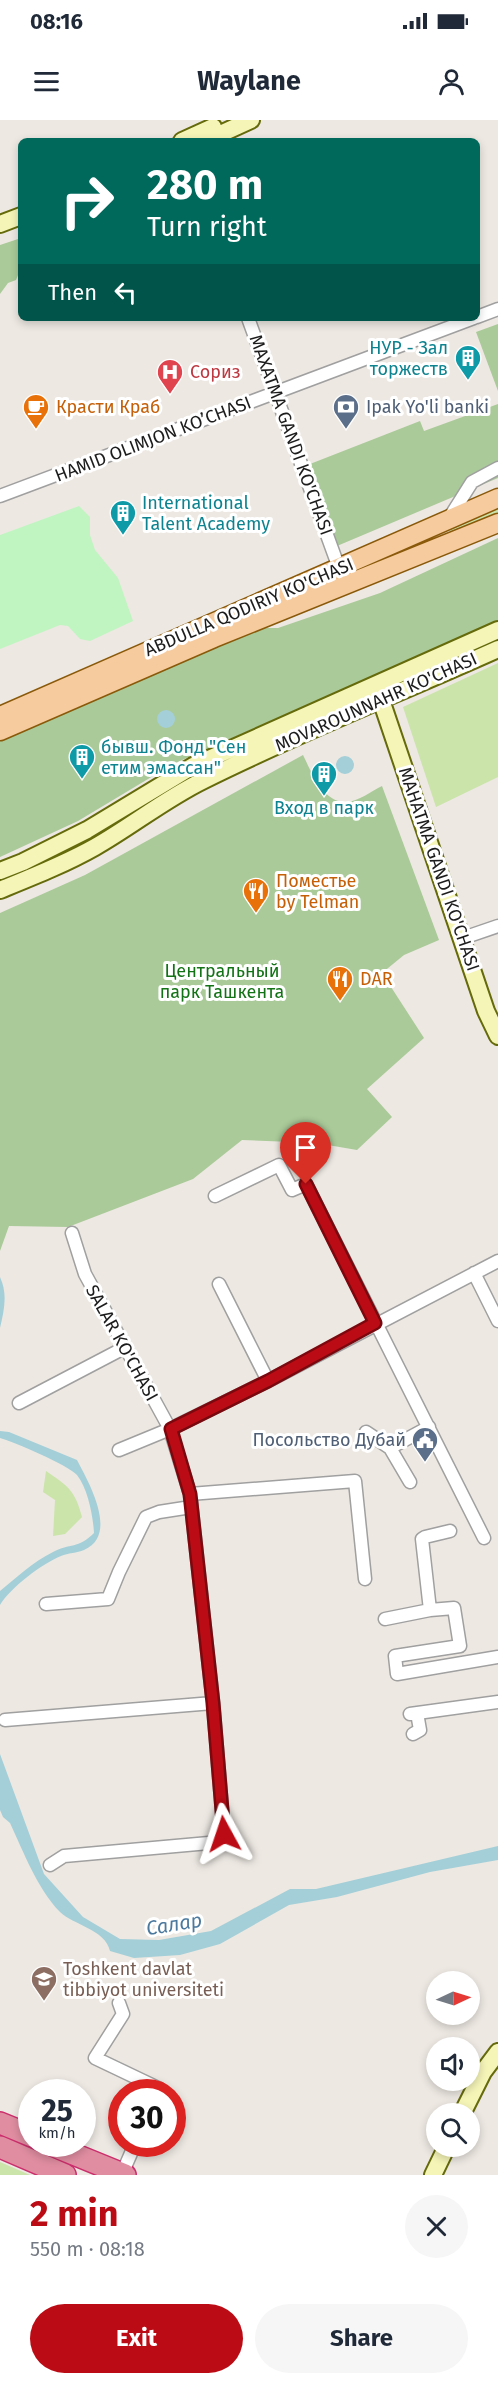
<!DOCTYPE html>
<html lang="en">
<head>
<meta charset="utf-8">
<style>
	:root { --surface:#fff; --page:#f6f6f7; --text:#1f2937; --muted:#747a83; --accent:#bb0c15 }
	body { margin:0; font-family:"Fira Sans",sans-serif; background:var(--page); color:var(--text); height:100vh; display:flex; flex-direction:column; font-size:22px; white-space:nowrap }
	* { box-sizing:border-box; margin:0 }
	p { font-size:20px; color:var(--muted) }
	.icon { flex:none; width:33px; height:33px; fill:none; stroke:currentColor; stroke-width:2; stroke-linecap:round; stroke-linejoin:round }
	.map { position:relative; height:2055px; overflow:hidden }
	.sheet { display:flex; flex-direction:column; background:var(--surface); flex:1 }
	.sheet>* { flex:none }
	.top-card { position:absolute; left:18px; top:18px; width:462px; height:183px; border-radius:9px; box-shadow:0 3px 9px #0003; background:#00695c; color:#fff; overflow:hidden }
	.needle { width:39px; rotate:86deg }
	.fabs { position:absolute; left:426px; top:1851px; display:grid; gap:12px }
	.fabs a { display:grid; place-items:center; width:54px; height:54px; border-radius:50%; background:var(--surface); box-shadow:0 3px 9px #0003; font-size:30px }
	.speed { position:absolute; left:18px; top:1959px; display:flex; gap:12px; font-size:30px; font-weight:700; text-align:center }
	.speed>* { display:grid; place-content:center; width:78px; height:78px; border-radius:50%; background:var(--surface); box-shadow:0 3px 9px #0003; line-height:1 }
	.speed small { font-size:15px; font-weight:400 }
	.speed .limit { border:9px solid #d22; background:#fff; color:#111 }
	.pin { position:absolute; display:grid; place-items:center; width:51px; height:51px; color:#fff; margin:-62px -26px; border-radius:50% 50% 50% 0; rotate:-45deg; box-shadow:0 0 6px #0007 }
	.pin .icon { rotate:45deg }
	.me { position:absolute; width:66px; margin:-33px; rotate:355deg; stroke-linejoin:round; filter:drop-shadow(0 0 4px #0008) }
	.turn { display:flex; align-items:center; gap:21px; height:126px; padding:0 30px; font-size:27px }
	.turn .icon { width:78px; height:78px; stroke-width:2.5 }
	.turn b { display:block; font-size:42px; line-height:51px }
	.then { display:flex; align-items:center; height:57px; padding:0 30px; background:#0003; gap:12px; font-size:22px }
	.round { display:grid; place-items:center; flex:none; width:63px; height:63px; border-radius:32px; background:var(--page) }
	.head { display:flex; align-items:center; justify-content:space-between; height:102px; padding:0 30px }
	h1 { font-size:36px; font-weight:700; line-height:45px; color:var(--accent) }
	.button { display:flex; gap:12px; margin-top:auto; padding:12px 30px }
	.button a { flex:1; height:69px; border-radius:36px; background:var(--accent); color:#fff; font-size:24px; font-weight:700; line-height:69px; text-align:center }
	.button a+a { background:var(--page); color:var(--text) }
	.status { display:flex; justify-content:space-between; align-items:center; height:42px; padding:0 30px; background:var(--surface); direction:ltr }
	.status svg { height:16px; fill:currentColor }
	header { display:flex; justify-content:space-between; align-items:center; height:78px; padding:0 30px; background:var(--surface); font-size:27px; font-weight:700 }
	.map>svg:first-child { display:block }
</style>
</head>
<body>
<div class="status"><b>08:16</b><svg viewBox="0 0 49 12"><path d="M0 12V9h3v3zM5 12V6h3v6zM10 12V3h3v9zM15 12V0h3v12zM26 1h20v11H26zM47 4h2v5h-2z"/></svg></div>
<header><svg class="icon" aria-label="menu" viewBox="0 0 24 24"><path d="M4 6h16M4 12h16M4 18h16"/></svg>Waylane<svg class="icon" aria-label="person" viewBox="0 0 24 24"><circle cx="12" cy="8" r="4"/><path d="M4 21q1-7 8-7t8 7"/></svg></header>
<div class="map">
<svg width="498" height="2055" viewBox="0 0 498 2055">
	<rect width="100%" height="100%" fill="#ede8e2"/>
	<!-- grass -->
	<path fill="#cae4aa" d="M498 388V393L451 414 450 410Z
		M498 543V657L436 687 403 587Z
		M46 1351C68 1366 75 1370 82 1397L65 1414 53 1416 55 1380 43 1372Z
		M0 2042 30 2055H0Z"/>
	<!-- forest -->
	<path fill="#aaca99" d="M21 118V148L16 160 8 163 0 174V125Z
		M498 204V271L476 212Z
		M498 284V358L337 426 310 344 420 301 424 311Z
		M498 418V501L173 644 78 701 0 737V618L258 508H278L380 473Z
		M303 635C311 651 323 683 346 682 357 682 372 671 382 666L439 820 404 835 382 853 424 918 367 969 392 997 357 1030 316 1023 242 1020 193 1059 68 1107 9 1106 0 1131V793L85 755Z"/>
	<!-- park -->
	<path fill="#c0f5c2" d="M79 386 90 397V415L95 430 118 458 133 501 90 521 80 519 68 506 60 505 0 529V415Z"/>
	<!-- water -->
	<path fill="#a4cfd8" d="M157 599a9 9 0 1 1 18 0a9 9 0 1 1-18 0Z
		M336 645a9 9 0 1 1 18 0a9 9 0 1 1-18 0Z
		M0 1157C8 1174 4 1191 0 1208Z
		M0 1311 9 1312 77 1340C89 1363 119 1415 84 1430 77 1433 68 1433 61 1436 43 1443 10 1468 0 1485V1471C17 1457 33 1442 53 1432 70 1423 78 1429 94 1413 93 1396 88 1369 77 1355 68 1345 14 1322 0 1318Z
		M0 1634 44 1754 83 1797 120 1819 159 1820 211 1811 290 1769H316L498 1726V1740L430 1752 337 1777 289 1785 220 1824 180 1835 134 1838 110 1831C105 1809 73 1805 60 1792 37 1768 24 1733 10 1703L3 1697 0 1690Z"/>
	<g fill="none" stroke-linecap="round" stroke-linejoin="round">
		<!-- street casing -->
		<g stroke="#a0a0a0" stroke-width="15">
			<path id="street" d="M477 197 498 189
				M248 198 339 448
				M0 376 474 198
				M448 400 472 362 498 348
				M463 818 498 806
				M215 1076 279 1045 292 1070 306 1064 484 1418
				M474 1153 498 1201
				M219 1164 268 1261
				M19 1283 124 1228
				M366 1312 390 1328 410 1362
				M390 1328 429 1307
				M119 1330 170 1309 268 1261 498 1141
				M190 1374 355 1361 365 1459
				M450 1411 425 1417 422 1419 430 1490 454 1488 460 1526 395 1536 397 1554 498 1537
				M46 1484 108 1479 119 1452 146 1397 159 1392 191 1387
				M385 1499 430 1490
				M410 1594 498 1582
				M5 1600 213 1583
				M413 1614 420 1610 417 1593
				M50 1745 64 1736 220 1722 224 1714 213 1583 190 1374 170 1309 85 1154 72 1113
				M119 1883 123 1894 95 1938 160 1969 158 1972
				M122 2054 135 2024"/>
		</g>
		<!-- secondary casing -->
		<g stroke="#656a0b" stroke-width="20">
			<path id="secondary" d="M182 21 213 7
				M205 21 251 0
				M0 104 21 96
				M378 571 486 891 498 916
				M0 751 23 742 87 710 193 646 498 510
				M0 770C32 757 65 744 95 727 132 706 165 679 204 660 300 612 400 573 498 529
				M462 1994 483 1952 498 1932
				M433 2055 447 2026"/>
		</g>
		<!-- primary casing -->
		<g stroke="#8a5909" stroke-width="21">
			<path id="primary" d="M0 596 498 378
				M0 611 214 518 498 403"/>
		</g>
		<!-- highway casing -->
		<g stroke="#cb2e6c" stroke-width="24">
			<path id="highway" d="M0 2003 32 2016
				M49 2024 125 2055
				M0 2027 65 2055"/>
		</g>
		<!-- street -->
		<use href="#street" stroke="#fff" stroke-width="12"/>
		<!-- secondary -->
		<use href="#secondary" stroke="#f5f5b8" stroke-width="16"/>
		<!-- primary -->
		<use href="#primary" stroke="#f6cb9e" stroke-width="18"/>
		<!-- highway -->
		<use href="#highway" stroke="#e08da1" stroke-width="21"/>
	</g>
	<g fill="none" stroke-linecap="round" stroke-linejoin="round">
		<!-- route casing -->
		<g stroke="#7a080e" stroke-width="15">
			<path id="route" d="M224 1714 213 1583 190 1374 171 1309 268 1261 375 1203 306 1064"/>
		</g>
		<!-- route -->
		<use href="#route" stroke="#bb0c15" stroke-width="10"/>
	</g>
	<!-- icons -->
	<defs>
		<g id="building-pin" transform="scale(1.35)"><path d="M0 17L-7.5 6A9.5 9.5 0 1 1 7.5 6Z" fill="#0f9aa8" stroke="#fff"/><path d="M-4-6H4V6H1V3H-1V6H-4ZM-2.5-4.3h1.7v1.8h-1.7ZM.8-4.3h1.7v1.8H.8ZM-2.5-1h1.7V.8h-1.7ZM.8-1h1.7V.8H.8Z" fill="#fff"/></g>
		<g id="hospital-pin" transform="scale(1.35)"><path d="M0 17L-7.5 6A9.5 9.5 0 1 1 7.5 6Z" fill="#e0444e" stroke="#fff"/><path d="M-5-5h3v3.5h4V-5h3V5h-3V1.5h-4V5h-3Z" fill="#fff"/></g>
		<g id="cafe-pin" transform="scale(1.35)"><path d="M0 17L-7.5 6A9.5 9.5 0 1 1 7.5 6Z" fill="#e8710a" stroke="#fff"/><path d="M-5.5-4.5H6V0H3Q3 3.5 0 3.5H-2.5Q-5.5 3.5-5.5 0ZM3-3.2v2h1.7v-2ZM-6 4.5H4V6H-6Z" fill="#fff"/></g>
		<g id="bank-pin" transform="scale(1.35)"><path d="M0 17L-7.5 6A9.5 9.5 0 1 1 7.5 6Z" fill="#5c6f8a" stroke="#fff"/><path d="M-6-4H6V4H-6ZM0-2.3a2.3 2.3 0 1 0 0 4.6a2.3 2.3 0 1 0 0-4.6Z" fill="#fff"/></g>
		<g id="restaurant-pin" transform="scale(1.35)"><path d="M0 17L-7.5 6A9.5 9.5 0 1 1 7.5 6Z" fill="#e8710a" stroke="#fff"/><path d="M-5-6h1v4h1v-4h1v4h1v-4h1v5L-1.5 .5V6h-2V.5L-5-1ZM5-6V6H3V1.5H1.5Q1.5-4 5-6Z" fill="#fff"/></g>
		<g id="civic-pin" transform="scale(1.35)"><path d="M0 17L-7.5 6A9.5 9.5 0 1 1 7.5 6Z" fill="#5c6f8a" stroke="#fff"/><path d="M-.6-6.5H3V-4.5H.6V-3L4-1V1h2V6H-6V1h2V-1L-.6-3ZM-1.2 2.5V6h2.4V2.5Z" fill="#fff"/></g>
		<g id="university-pin" transform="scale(1.35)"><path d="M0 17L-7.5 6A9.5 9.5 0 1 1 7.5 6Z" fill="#8d6e63" stroke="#fff"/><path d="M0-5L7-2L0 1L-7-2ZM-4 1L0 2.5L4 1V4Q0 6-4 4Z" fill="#fff"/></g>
	</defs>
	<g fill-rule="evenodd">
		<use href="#building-pin" x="468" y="238"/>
		<use href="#hospital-pin" x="170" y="252"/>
		<use href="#cafe-pin" x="36" y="287"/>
		<use href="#bank-pin" x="346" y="287"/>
		<use href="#building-pin" x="123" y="393"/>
		<use href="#building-pin" x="82" y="637"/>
		<use href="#building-pin" x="324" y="654"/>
		<use href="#restaurant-pin" x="256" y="771"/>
		<use href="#restaurant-pin" x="340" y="859"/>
		<use href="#civic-pin" x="425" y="1320"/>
		<use href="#university-pin" x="44" y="1859"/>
	</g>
	<g text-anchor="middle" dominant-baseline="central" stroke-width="6" stroke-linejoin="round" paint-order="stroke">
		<!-- culture labels -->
		<g font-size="18" fill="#0d838f" stroke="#fff" text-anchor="start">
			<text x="448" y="228" text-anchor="end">НУР - Зал<tspan x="448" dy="21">торжеств</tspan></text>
			<text x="142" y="383">International<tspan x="142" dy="21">Talent Academy</tspan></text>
			<text x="101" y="627">бывш. Фонд "Сен<tspan x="101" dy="21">етим эмассан"</tspan></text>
			<text x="324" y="688" text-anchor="middle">Вход в парк</text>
		</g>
		<!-- health labels -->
		<g font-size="18" fill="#be3a42" stroke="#fff" text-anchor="start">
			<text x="190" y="252">Сориз</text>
		</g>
		<!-- food labels -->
		<g font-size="18" fill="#c56008" stroke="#fff" text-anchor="start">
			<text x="56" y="287">Красти Краб</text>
			<text x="276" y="761">Поместье<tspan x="276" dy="21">by Telman</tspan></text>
			<text x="360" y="859">DAR</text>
		</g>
		<!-- service labels -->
		<g font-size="18" fill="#4e5e75" stroke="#fff" text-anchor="start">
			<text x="366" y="287">Ipak Yo'li banki</text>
			<text x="406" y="1320" text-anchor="end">Посольство Дубай</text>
		</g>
		<!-- street labels -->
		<g font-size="18" fill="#1c1c1c" stroke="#fff">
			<text transform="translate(291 315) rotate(70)">MAXATMA GANDI KO'CHASI</text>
			<text transform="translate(153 319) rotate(-21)">HAMID OLIMJON KO’CHASI</text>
			<text transform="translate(249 487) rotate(-23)">ABDULLA QODIRIY KO'CHASI</text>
			<text transform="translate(376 582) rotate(-24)">MOVAROUNNAHR KO'CHASI</text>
			<text transform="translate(439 749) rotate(71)">MAHATMA GANDI KO'CHASI</text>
			<text transform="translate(122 1223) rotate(61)">SALAR KO'CHASI</text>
		</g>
		<!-- park labels -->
		<g font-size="18" fill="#127215" stroke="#fff">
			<text x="222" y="851">Центральный<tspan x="222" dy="21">парк Ташкента</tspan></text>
		</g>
		<!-- education labels -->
		<g font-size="18" fill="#785e54" stroke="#fff" text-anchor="start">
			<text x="63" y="1849">Toshkent davlat<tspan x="63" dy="21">tibbiyot universiteti</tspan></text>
		</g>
		<!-- water labels -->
		<g font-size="20" font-style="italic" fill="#4c799e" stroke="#fff">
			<text transform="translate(174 1804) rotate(-9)">Салар</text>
		</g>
	</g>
</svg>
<div class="fabs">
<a><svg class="needle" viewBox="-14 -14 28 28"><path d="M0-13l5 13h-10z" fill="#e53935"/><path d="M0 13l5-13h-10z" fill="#747a83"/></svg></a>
<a><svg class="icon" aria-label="sound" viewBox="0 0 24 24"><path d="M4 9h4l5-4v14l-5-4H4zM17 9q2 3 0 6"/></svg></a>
<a><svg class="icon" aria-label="search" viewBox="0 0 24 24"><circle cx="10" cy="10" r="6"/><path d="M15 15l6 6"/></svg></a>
</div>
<div class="speed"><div>25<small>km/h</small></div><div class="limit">30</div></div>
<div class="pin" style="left:306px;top:1064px;background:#d93025"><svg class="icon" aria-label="arrive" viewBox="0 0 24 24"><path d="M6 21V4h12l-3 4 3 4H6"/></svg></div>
<svg class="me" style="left:224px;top:1714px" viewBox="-20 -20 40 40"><path d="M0-17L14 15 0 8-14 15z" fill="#bb0c15" stroke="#fff" stroke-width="4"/></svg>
<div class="top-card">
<div class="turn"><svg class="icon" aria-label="right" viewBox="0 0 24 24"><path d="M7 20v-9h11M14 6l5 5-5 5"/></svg><div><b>280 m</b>Turn right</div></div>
<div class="then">Then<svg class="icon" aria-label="left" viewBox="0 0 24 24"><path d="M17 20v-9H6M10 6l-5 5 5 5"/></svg></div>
</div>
</div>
<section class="sheet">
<div class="head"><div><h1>2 min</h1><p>550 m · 08:18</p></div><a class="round"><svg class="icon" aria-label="close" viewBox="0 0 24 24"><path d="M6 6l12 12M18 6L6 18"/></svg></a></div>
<div class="button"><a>Exit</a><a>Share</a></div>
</section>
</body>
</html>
